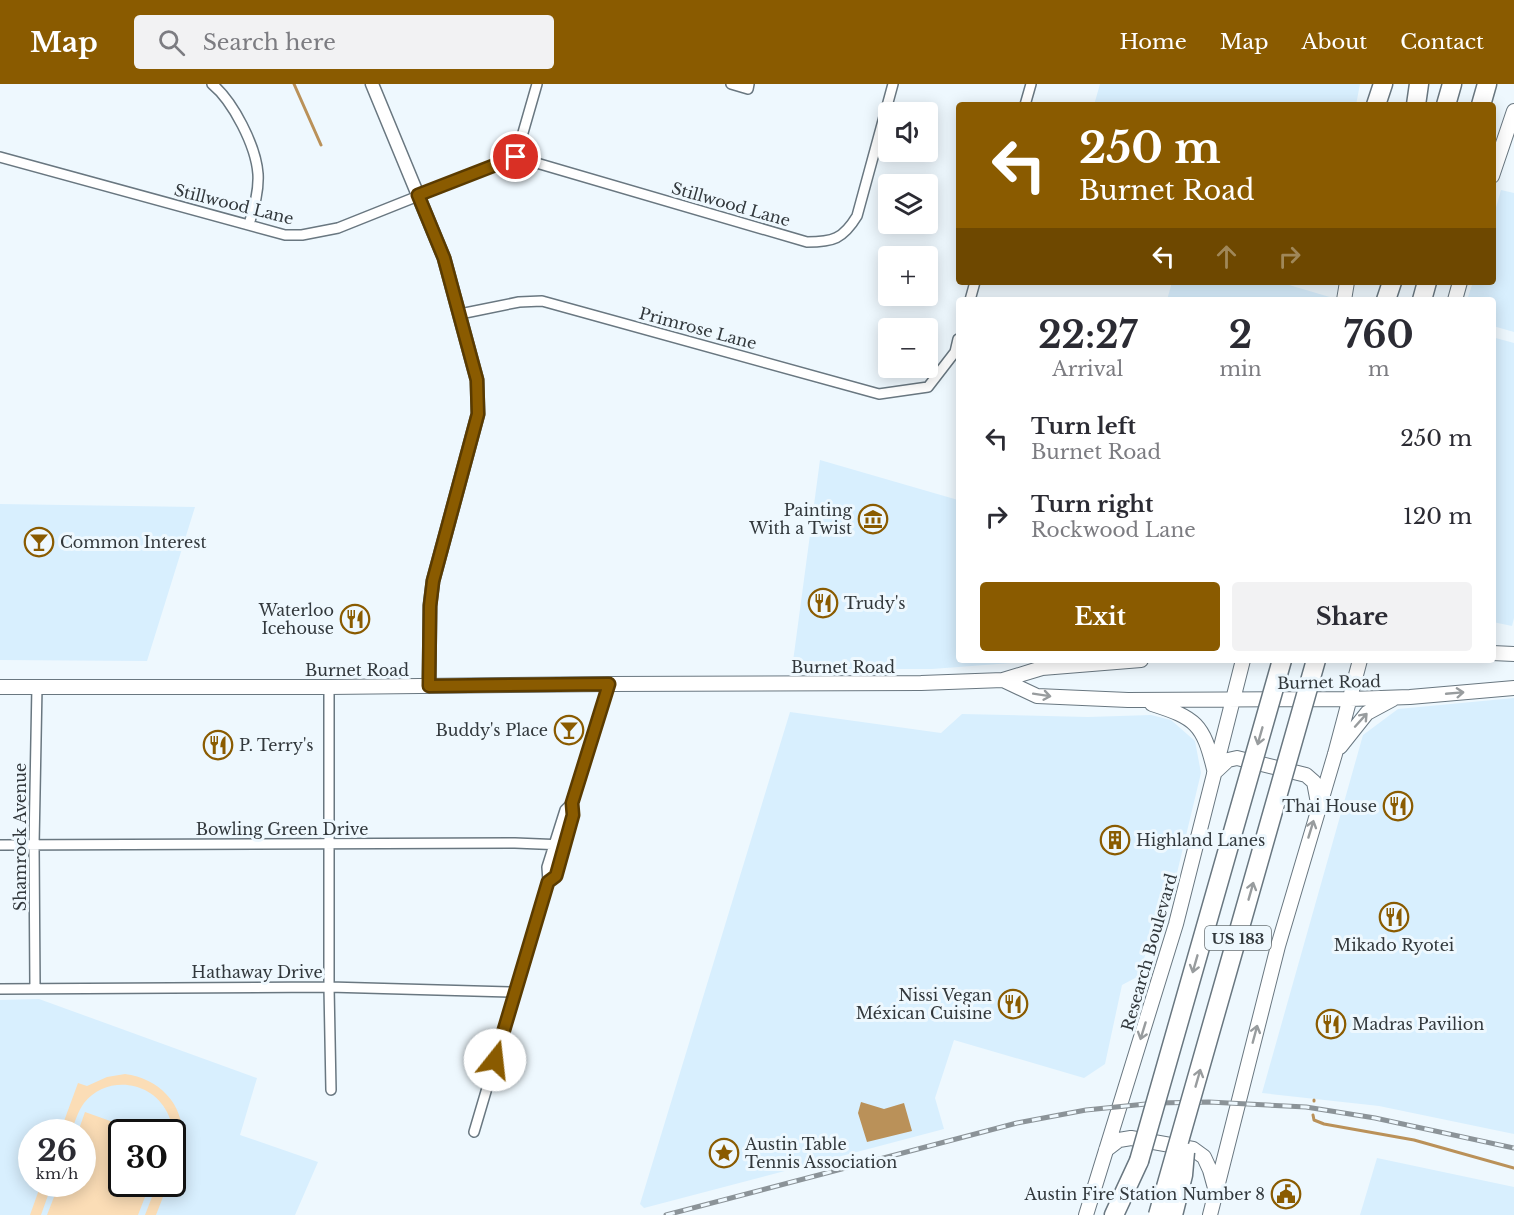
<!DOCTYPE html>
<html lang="en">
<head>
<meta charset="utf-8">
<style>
	:root { --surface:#fff; --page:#f2f2f3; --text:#2b2b33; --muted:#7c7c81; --accent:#8a5b00 }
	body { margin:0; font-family:"Libre Baskerville",serif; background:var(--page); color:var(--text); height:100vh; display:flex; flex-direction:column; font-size:22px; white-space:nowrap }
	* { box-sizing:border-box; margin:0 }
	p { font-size:20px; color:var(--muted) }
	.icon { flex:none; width:33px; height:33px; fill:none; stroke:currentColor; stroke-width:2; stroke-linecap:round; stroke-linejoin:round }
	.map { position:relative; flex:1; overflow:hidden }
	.side { position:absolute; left:956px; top:213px; width:540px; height:366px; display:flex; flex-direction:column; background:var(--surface); border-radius:6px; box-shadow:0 3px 15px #0003 }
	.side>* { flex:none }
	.guide { position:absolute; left:956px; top:18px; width:540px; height:183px; border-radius:6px; box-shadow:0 3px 15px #0003; background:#8a5b00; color:#fff; overflow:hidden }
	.buttons { position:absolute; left:878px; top:18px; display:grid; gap:12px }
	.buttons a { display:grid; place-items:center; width:60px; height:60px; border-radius:6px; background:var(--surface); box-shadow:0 3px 15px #0003; font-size:30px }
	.speed { position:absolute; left:18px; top:1035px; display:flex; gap:12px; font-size:30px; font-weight:700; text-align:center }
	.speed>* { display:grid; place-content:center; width:78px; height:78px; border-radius:50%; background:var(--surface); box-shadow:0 3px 15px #0003; line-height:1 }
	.speed small { font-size:15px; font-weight:400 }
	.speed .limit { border:3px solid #111; border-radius:9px; background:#fff; color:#111 }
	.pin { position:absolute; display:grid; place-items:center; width:51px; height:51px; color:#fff; margin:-26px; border:3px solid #fff; border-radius:50%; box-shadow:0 2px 6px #0007 }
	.me { position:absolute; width:66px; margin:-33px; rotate:16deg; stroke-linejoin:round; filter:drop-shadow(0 0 4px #0008) }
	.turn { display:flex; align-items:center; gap:21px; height:126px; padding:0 24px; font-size:27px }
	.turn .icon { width:78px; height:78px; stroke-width:2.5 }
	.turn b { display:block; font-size:42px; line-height:51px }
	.lanes { display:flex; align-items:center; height:57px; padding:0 24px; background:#0003; justify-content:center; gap:30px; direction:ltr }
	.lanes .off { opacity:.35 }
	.eta { display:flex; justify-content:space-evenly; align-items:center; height:102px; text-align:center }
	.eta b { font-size:36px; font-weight:700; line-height:42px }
	.cta { display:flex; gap:12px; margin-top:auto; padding:12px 24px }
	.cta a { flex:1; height:69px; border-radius:6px; background:var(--accent); color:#fff; font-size:24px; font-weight:700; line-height:69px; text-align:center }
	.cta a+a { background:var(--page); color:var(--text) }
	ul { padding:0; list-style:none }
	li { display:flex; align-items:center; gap:18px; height:78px; padding:0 24px }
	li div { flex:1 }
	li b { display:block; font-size:22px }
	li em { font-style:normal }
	header { display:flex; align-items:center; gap:36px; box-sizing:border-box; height:84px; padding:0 30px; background:var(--accent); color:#fff }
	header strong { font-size:28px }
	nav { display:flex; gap:33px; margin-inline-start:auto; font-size:21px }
	.search { width:420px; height:54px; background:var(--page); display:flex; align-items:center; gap:15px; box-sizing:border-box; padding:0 21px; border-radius:6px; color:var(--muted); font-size:22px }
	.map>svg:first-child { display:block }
</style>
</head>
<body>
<header>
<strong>Map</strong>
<div class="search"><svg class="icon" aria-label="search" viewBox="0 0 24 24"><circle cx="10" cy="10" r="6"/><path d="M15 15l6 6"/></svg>Search here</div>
<nav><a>Home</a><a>Map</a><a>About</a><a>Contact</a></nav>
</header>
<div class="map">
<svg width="1514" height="1131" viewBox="0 0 1514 1131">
	<rect width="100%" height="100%" fill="#eef8fe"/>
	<!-- built -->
	<path fill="#d8effe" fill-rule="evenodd" d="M1100 0H1360L1356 21H1094Z
		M1501 106 1514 109V248L1493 242 1492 216H1467L1473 198H1492L1493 134Z
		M1172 198H1279L1333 214 1332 216H1167Z
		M1492 253 1514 259V534L1512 542 1493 538Z
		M820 376 958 416V576H1050L932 585H792Z
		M0 420 195 423 147 577 0 576Z
		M1514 614V1050L1379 1022 1262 1009 1363 651 1398 625Z
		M790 628 941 649 962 630 1088 633 1151 631 1171 636 1195 657 1201 689 1171 814 1155 837 1139 892 1122 901 1105 980 1084 994 954 956 935 1014 944 1045 644 1124 640 1120Z
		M39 915 257 994 240 1051 318 1078 295 1131H0V916ZM32 1048H82V1100H32ZM122 1048H172V1100H122Z
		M1377 1074 1514 1103V1131H1360Z"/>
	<!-- green -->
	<path fill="#fbddb6" d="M125 990C158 994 185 1020 182 1055 181 1066 176 1076 173 1087 172 1067 176 1045 167 1028 151 996 106 991 84 1019 78 1027 75 1038 71 1048H60L78 999 87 1002 107 993Z
		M85 1028 141 1048H122V1100H150L138 1131H47L59 1100H82V1048H78Z
		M41 1100H52L41 1131H30Z
		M157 1100H168L156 1131H145Z"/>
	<!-- water -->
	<path fill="#ba9159" d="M861 1018 884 1025 904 1019 912 1047 867 1058 858 1029Z"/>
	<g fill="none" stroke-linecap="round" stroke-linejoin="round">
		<!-- stream -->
		<path stroke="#ba9159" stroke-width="3" d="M294 0 321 61
			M1314 1017V1016
			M1313 1031 1314 1036 1324 1040 1414 1056 1514 1084"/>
		<!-- minor casing -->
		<g stroke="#697780" stroke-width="12">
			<path id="minor" d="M212 0C233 17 256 62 258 90 259 106 254 125 249 140
				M731 0 748 5 749 0
				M1025 21 1031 0
				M0 73 285 151H302L338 144 516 73 807 158C833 158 843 155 857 132L893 0
				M516 73 537 0
				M970 216 975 198
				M460 230 519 218 542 217 879 310 928 303 955 268 958 255
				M329 603V903L331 1006
				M0 761 515 759 564 761
				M548 798 556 792 573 731 572 719 609 600
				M35 904 34 761 37 602
				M0 905 329 903 514 908
				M474 1048 548 798 547 783 565 726 572 719"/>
		</g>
		<!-- tertiary casing -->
		<g stroke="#697780" stroke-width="15">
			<path id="tertiary" d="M372 0 444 174 477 296 478 330 433 497 430 521 429 602"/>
		</g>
		<!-- secondary casing -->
		<g stroke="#697780" stroke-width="16">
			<path id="secondary" d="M1492 92 1514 27
				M1344 216 1347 198
				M1455 216 1460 198
				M1492 569 1514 570
				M1003 596 1037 612 1128 616 1350 615 1410 613 1514 604
				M0 603H329L609 600 921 599 1003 596 1042 584 1141 576
				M1152 620C1196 634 1203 640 1214 685
				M1340 663 1367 629 1393 615
				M1214 689 1228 676 1237 674 1306 691 1314 698 1318 719
				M1106 1066 1119 1056 1131 1054 1193 1065 1204 1073 1210 1086 1215 1104
				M1086 1131 1176 840 1243 576
				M1210 1131 1278 862 1335 670 1360 576"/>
		</g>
		<!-- motorway casing -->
		<g stroke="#697780" stroke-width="21">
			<path id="motorway" d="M1376 21 1383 0
				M1416 21 1419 0
				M1446 21 1452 0
				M1481 21 1487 0
				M1386 216 1392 198
				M1422 216 1427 198
				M1114 1131 1139 1077"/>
		</g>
		<!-- minor -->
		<use href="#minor" stroke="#fff" stroke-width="9"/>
		<!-- tertiary -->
		<use href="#tertiary" stroke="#fff" stroke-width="12"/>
		<!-- secondary -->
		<use href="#secondary" stroke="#fff" stroke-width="14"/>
		<!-- motorway -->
		<use href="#motorway" stroke="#fff" stroke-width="18"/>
		<!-- rail casing -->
		<g stroke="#8b9398" stroke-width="5">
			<path id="rail" d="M666 1131 1017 1039 1086 1026 1156 1019 1209 1018 1306 1023 1375 1034 1514 1064"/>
		</g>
		<!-- rail -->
		<use href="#rail" stroke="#eef8fe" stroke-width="3" stroke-dasharray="9" stroke-linecap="butt"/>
		<!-- motorway-bridge casing -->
		<g stroke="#697780" stroke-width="21" stroke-linecap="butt">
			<path id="motorway-bridge" d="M1139 1077 1282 576
				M1158 1131 1316 576
				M1173 1131 1183 1091 1185 1068"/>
		</g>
		<!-- motorway-bridge -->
		<use href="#motorway-bridge" stroke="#fff" stroke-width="18"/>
	</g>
	<!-- one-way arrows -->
	<defs><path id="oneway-shaft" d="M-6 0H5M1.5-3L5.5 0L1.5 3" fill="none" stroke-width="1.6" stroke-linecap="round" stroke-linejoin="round" transform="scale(1.5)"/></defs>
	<g stroke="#989c9e">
		<use href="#oneway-shaft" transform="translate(1455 609) rotate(-5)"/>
		<use href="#oneway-shaft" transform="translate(1042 611) rotate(9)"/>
		<use href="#oneway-shaft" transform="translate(1361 636) rotate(-48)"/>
		<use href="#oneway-shaft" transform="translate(1260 652) rotate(106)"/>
		<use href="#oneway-shaft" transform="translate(1311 745) rotate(-73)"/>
		<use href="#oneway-shaft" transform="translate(1251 807) rotate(-74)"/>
		<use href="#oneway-shaft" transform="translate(1195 880) rotate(106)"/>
		<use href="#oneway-shaft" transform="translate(1143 947) rotate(107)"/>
		<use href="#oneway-shaft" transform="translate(1255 950) rotate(-75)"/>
		<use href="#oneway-shaft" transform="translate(1198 994) rotate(-74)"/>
	</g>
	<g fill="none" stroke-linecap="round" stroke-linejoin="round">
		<!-- route casing -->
		<g stroke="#5a3b00" stroke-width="15">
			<path id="route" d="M495 976 548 798 556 792 573 731 572 719 609 600 429 602 430 522 433 497 478 330 477 296 444 174 418 111 516 73"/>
		</g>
		<!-- route -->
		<use href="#route" stroke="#8a5b00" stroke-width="10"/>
	</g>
	<!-- icons -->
	<defs>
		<g id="museum-ring" transform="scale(1.5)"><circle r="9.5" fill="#eef8fe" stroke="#8a5b00" stroke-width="1.5"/><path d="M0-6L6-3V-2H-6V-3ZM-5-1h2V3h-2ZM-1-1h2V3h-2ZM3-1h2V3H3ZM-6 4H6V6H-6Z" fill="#8a5b00"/></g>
		<g id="bar-ring" transform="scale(1.5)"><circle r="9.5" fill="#eef8fe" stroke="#8a5b00" stroke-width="1.5"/><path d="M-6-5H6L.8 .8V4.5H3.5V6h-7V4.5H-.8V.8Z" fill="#8a5b00"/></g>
		<g id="restaurant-ring" transform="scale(1.5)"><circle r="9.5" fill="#eef8fe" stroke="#8a5b00" stroke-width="1.5"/><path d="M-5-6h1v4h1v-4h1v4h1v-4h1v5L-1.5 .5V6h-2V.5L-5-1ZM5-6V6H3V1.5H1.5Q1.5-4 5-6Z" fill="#8a5b00"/></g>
		<g id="building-ring" transform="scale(1.5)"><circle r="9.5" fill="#eef8fe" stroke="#8a5b00" stroke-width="1.5"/><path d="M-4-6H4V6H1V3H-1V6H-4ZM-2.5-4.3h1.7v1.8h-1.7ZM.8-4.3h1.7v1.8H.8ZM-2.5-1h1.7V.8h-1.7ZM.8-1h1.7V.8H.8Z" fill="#8a5b00"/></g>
		<g id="sight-ring" transform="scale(1.5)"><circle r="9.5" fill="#eef8fe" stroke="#8a5b00" stroke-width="1.5"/><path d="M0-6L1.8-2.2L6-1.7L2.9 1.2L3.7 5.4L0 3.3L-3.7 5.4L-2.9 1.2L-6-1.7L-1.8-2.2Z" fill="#8a5b00"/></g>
		<g id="civic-ring" transform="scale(1.5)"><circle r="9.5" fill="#eef8fe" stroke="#8a5b00" stroke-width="1.5"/><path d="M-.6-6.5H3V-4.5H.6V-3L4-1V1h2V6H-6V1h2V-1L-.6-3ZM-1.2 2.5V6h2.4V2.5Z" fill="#8a5b00"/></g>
	</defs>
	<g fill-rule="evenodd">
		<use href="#museum-ring" x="873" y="435"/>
		<use href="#bar-ring" x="39" y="458"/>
		<use href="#restaurant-ring" x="823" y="519"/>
		<use href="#restaurant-ring" x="355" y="535"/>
		<use href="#bar-ring" x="569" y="646"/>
		<use href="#restaurant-ring" x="218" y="661"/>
		<use href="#restaurant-ring" x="1398" y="722"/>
		<use href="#building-ring" x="1115" y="756"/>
		<use href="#restaurant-ring" x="1394" y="833"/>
		<use href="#restaurant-ring" x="1013" y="920"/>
		<use href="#restaurant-ring" x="1331" y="940"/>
		<use href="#sight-ring" x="724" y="1069"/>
		<use href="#civic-ring" x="1286" y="1110"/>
	</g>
	<g text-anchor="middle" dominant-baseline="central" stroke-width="6" stroke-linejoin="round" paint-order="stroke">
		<!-- shield labels -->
		<rect fill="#eef8fe" stroke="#6a7276" stroke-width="1.5" x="1205" y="842" width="66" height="24" rx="4.5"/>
		<g font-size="15" font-weight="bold" fill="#32383c">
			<text x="1238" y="854">US 183</text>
		</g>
		<!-- street labels -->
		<g font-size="16" fill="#32383c" stroke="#eef8fe">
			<text transform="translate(234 120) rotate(14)">Stillwood Lane</text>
			<text transform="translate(731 120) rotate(16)">Stillwood Lane</text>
			<text transform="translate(698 244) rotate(15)">Primrose Lane</text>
			<text x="843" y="583">Burnet Road</text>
			<text x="357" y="586">Burnet Road</text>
			<text transform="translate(1329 598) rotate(-1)">Burnet Road</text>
			<text x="282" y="745">Bowling Green Drive</text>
			<text transform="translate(20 753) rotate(-90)">Shamrock Avenue</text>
			<text transform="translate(1149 868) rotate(-74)">Research Boulevard</text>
			<text x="257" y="888">Hathaway Drive</text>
		</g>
		<!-- poi labels -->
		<g font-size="16" fill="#32383c" stroke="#eef8fe" text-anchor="end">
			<text x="852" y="426">Painting<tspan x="852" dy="18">With a Twist</tspan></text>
			<text x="60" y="458" text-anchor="start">Common Interest</text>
			<text x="844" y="519" text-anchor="start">Trudy's</text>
			<text x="334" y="526">Waterloo<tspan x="334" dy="18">Icehouse</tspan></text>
			<text x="548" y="646">Buddy's Place</text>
			<text x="239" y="661" text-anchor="start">P. Terry's</text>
			<text x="1377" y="722">Thai House</text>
			<text x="1136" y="756" text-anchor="start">Highland Lanes</text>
			<text x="1394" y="861" text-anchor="middle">Mikado Ryotei</text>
			<text x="992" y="911">Nissi Vegan<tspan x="992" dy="18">Méxican Cuisine</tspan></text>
			<text x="1352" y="940" text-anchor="start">Madras Pavilion</text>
			<text x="745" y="1060" text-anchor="start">Austin Table<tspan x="745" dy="18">Tennis Association</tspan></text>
			<text x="1265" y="1110">Austin Fire Station Number 8</text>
		</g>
	</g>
</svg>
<div class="buttons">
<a><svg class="icon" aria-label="sound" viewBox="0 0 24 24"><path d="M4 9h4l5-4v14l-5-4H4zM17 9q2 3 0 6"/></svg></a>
<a><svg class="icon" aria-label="layers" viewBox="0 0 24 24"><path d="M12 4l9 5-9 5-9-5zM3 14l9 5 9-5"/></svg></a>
<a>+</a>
<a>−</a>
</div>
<div class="speed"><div>26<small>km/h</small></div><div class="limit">30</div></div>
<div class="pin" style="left:516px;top:73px;background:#d93025"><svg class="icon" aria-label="arrive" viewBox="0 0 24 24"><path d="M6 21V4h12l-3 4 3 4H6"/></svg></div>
<svg class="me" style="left:495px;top:976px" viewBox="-20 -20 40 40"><circle r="19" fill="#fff"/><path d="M0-13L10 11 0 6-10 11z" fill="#8a5b00"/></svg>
<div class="guide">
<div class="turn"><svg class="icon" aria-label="left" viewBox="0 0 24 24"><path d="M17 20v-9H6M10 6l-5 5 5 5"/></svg><div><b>250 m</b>Burnet Road</div></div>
<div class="lanes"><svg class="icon" aria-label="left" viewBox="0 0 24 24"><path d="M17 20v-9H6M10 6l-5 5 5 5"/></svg><svg class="icon off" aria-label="ahead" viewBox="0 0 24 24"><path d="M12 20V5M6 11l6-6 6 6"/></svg><svg class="icon off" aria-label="right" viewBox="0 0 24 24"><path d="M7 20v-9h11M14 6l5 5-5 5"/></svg></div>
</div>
<section class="side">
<div class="eta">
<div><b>22:27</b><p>Arrival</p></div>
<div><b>2</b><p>min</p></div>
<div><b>760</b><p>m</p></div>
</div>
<ul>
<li><svg class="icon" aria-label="left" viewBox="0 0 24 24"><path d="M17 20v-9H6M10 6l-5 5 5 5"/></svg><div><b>Turn left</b><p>Burnet Road</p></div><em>250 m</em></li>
<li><svg class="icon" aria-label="right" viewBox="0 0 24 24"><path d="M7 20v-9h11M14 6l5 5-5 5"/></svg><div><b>Turn right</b><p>Rockwood Lane</p></div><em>120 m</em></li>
</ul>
<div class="cta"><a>Exit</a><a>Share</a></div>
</section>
</div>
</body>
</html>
